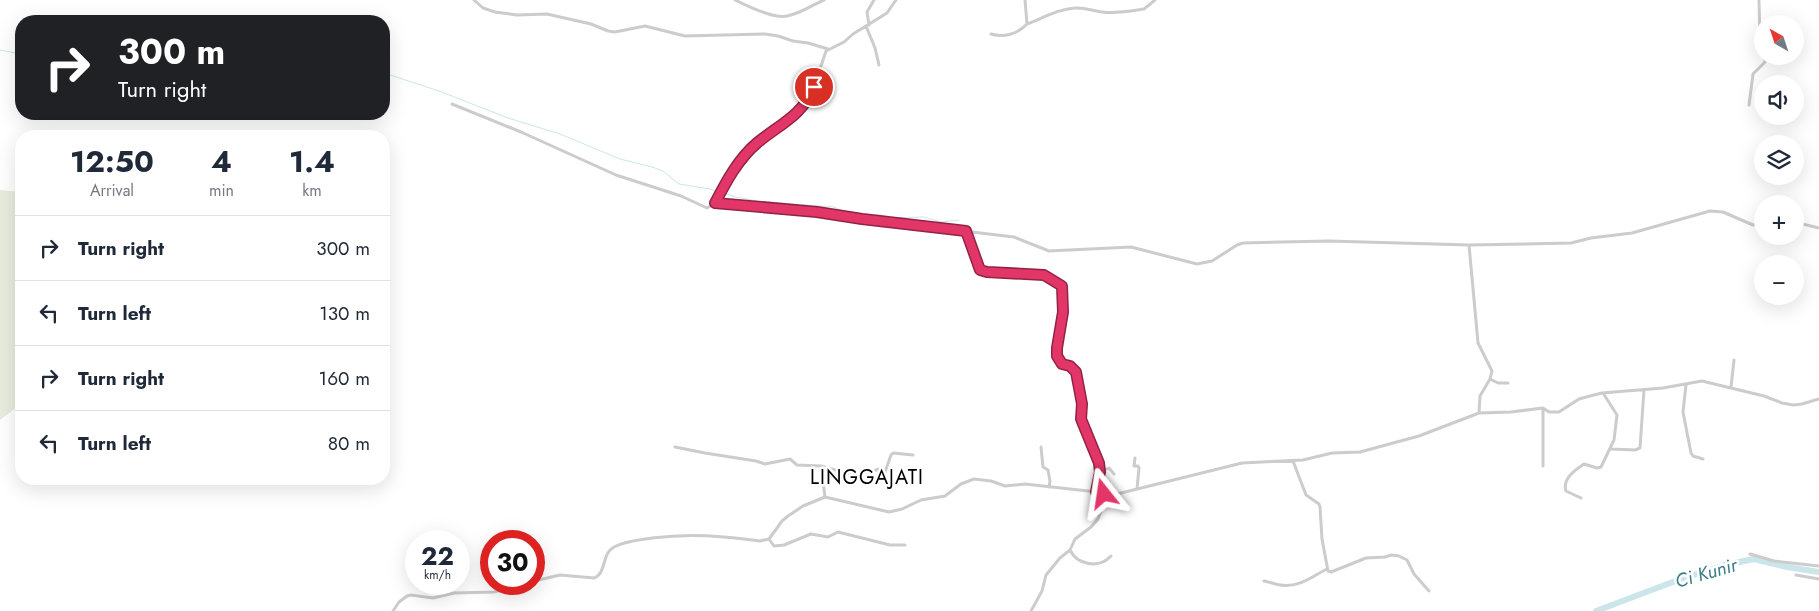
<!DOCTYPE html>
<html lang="en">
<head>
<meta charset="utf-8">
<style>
	:root { --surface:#fff; --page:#f2f2f3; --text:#1f2937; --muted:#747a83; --line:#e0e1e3 }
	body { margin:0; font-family:Jost,sans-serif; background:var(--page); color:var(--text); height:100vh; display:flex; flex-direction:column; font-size:19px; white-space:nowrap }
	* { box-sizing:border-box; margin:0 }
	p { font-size:16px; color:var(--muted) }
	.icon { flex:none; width:28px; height:28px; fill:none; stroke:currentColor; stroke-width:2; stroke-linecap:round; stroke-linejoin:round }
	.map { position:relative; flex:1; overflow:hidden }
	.details { position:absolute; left:15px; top:130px; width:375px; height:355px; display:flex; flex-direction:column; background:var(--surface); border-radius:20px; box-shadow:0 5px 20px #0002 }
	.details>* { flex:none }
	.top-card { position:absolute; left:15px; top:15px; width:375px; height:105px; border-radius:20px; box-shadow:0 5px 20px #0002; background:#202124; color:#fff; overflow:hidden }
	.needle { width:32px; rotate:321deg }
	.controls { position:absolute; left:1754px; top:15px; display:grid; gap:10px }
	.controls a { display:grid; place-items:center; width:50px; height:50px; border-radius:50%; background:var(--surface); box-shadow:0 5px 20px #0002; font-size:25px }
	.speed { position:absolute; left:405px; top:530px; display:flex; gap:10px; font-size:25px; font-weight:700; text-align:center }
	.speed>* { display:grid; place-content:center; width:65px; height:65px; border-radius:50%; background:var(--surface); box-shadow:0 5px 20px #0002; line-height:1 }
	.speed small { font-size:12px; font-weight:400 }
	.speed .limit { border:8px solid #d22; background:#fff; color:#111 }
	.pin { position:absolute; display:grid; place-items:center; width:42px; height:42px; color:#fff; margin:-21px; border:2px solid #fff; border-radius:50%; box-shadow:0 1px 5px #0007 }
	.me { position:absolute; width:55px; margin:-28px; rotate:345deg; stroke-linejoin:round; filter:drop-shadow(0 0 4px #0008) }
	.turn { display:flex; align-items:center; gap:18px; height:105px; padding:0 20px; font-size:22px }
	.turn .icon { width:65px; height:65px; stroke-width:2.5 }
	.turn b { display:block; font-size:35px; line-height:42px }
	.eta { display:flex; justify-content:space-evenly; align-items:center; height:85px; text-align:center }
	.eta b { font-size:30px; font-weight:700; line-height:35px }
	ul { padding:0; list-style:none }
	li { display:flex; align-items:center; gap:15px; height:65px; padding:0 20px; border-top:1px solid var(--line) }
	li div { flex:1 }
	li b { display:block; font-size:19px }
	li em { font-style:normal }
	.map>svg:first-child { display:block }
</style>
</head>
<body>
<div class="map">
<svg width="1819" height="611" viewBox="0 0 1819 611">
	<rect width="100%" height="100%" fill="#fff"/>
	<!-- green -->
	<path fill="#e8ecde" d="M0 190 21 192V404L0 420Z"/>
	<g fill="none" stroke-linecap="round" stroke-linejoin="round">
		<!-- stream -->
		<path stroke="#cae6eb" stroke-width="1" d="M0 50 21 54
			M384 73 439 91 508 118 560 134 620 159 652 167 663 171 679 184 710 189 736 197 757 201 834 207 847 213 881 215 891 218 923 217 941 222 959 220"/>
		<!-- river -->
		<path stroke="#cae6eb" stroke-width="6" d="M1596 611 1678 580 1725 565 1754 559 1787 567 1819 572"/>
		<!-- minor -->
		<path stroke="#ccc" stroke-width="3" d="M474 0 483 8 495 12 517 15 547 14 591 24 608 31 615 32 645 26 685 36 765 34 778 36 793 41 808 43 828 49
			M735 0C747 6 774 19 787 16 800 14 812 5 824 0
			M1759 0 1760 42 1762 50
			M1027 24C1043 18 1058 9 1075 8 1084 7 1093 11 1102 12 1116 14 1131 11 1144 9L1155 0
			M869 25 867 12 874 0
			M866 26 875 48 879 65
			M991 34C1003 38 1018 34 1027 24L1025 0
			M452 104 521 132 616 175 681 196 707 208 715 203 724 184 750 150 795 114 806 103 814 87 826 51 844 42 853 34 887 13 896 0
			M1749 105 1753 74 1765 62V56
			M715 203 817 212 862 219 1014 237 1049 251 1131 247 1197 264 1212 261 1237 245 1243 243 1329 241 1469 245 1571 243 1591 238 1632 233 1710 211 1723 212 1753 225 1762 223
			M1795 222 1819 228
			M966 231 980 269 987 272 1044 275 1062 286 1063 312 1057 348V356L1063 363 1070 366 1076 372 1082 404 1081 419 1099 463 1100 472 1097 492
			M1469 245 1478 343 1492 371 1490 379 1480 396 1479 413
			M1490 379 1498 383H1508
			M1686 385 1683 412 1691 453 1693 456 1703 459
			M1731 387 1734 360
			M675 447 705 453 756 461 765 464 790 459 797 465 821 466 850 474 873 471 879 469 885 472 891 455 893 453 913 455
			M1041 447 1043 467 1048 470 1050 481 1049 487
			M1611 449 1635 450 1640 448 1644 390
			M1135 458 1134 466H1138L1139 468 1137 489
			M1293 461 1306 495 1319 504 1320 507 1322 539 1328 571 1331 572 1366 558 1385 557 1391 555 1399 556 1407 560 1414 574 1429 591
			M821 466 825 497
			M1543 466V408
			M1100 472 1109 468 1114 474
			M1581 498 1566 491C1562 479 1575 470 1584 464L1597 468 1601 467 1614 440 1617 415 1603 393
			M769 539 774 546 784 545 811 534 828 537 838 532 890 545H905
			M1070 550C1077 565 1099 569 1111 556
			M1750 554 1774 561 1819 566
			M1796 575 1819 579
			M534 581 560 575 594 578C607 573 601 554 614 547 625 541 639 540 652 538 691 533 722 536 760 541L769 539 782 521 788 516 803 506 825 497 889 512 902 509 921 500 945 496 961 484 974 479 991 481 1005 486 1025 484 1097 492 1104 495 1117 494 1242 463 1303 460 1332 453 1360 452 1419 436 1479 413 1511 412 1543 408 1549 412H1559L1579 399 1590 396 1602 393 1663 388 1702 381 1764 396 1782 403 1793 405 1802 404 1819 399
			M1264 581C1270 582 1274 584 1280 585 1299 588 1311 577 1327 569
			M393 611 399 602 407 596 411 595 433 598 454 593 494 592 525 584
			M1031 611 1042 591 1046 575 1060 558 1070 550 1075 539 1091 527 1098 519 1102 508 1104 495"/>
	</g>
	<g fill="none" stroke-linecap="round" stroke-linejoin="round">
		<!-- route casing -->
		<g stroke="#932344" stroke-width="12">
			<path id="route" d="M814 87C802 116 780 124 757 143 738 159 726 182 715 203L817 212 862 219 966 231 980 270 987 272 1044 275 1062 286 1063 312 1057 348V356L1062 364 1070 366 1076 372 1082 404 1081 419 1099 463 1100 472 1096 492 1104 494"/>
		</g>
		<!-- route -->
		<use href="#route" stroke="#e23668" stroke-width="9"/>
	</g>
	<g text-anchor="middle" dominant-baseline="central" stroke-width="5" stroke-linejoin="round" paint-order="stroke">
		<!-- water labels -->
		<g font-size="19" font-style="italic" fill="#3c7c8a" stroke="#fff">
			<text transform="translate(1706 573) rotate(-16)">Ci Kunir</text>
		</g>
		<!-- quarter labels -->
		<g font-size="20" letter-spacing="1" fill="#000" stroke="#fff">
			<text x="867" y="477">LINGGAJATI</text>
		</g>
	</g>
</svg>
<div class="controls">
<a><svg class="needle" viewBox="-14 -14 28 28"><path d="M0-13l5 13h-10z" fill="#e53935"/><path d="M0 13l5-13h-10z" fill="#747a83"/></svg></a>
<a><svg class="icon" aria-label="sound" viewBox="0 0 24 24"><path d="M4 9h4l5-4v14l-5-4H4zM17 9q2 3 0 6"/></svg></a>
<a><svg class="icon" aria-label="layers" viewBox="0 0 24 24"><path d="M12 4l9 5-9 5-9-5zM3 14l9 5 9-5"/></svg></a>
<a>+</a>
<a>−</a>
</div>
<div class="speed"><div>22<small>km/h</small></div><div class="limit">30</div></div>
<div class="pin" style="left:814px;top:87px;background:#d93025"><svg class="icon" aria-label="arrive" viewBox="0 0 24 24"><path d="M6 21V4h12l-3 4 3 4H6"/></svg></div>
<svg class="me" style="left:1104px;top:494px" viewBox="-20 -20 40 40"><path d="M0-17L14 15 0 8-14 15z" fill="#e23668" stroke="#fff" stroke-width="4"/></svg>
<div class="top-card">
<div class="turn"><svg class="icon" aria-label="right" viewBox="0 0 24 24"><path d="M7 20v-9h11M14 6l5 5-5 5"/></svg><div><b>300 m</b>Turn right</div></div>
</div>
<section class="details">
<div class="eta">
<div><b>12:50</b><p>Arrival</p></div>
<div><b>4</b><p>min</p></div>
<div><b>1.4</b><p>km</p></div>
</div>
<ul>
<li><svg class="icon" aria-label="right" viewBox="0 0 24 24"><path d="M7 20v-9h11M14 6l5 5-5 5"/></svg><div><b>Turn right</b></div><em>300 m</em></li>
<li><svg class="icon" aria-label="left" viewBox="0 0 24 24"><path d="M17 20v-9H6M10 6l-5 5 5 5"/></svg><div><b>Turn left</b></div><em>130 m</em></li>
<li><svg class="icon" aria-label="right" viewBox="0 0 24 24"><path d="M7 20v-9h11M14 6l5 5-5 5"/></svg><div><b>Turn right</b></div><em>160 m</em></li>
<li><svg class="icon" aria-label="left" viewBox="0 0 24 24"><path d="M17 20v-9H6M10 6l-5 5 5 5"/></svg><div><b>Turn left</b></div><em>80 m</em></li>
</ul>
</section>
</div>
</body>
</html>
